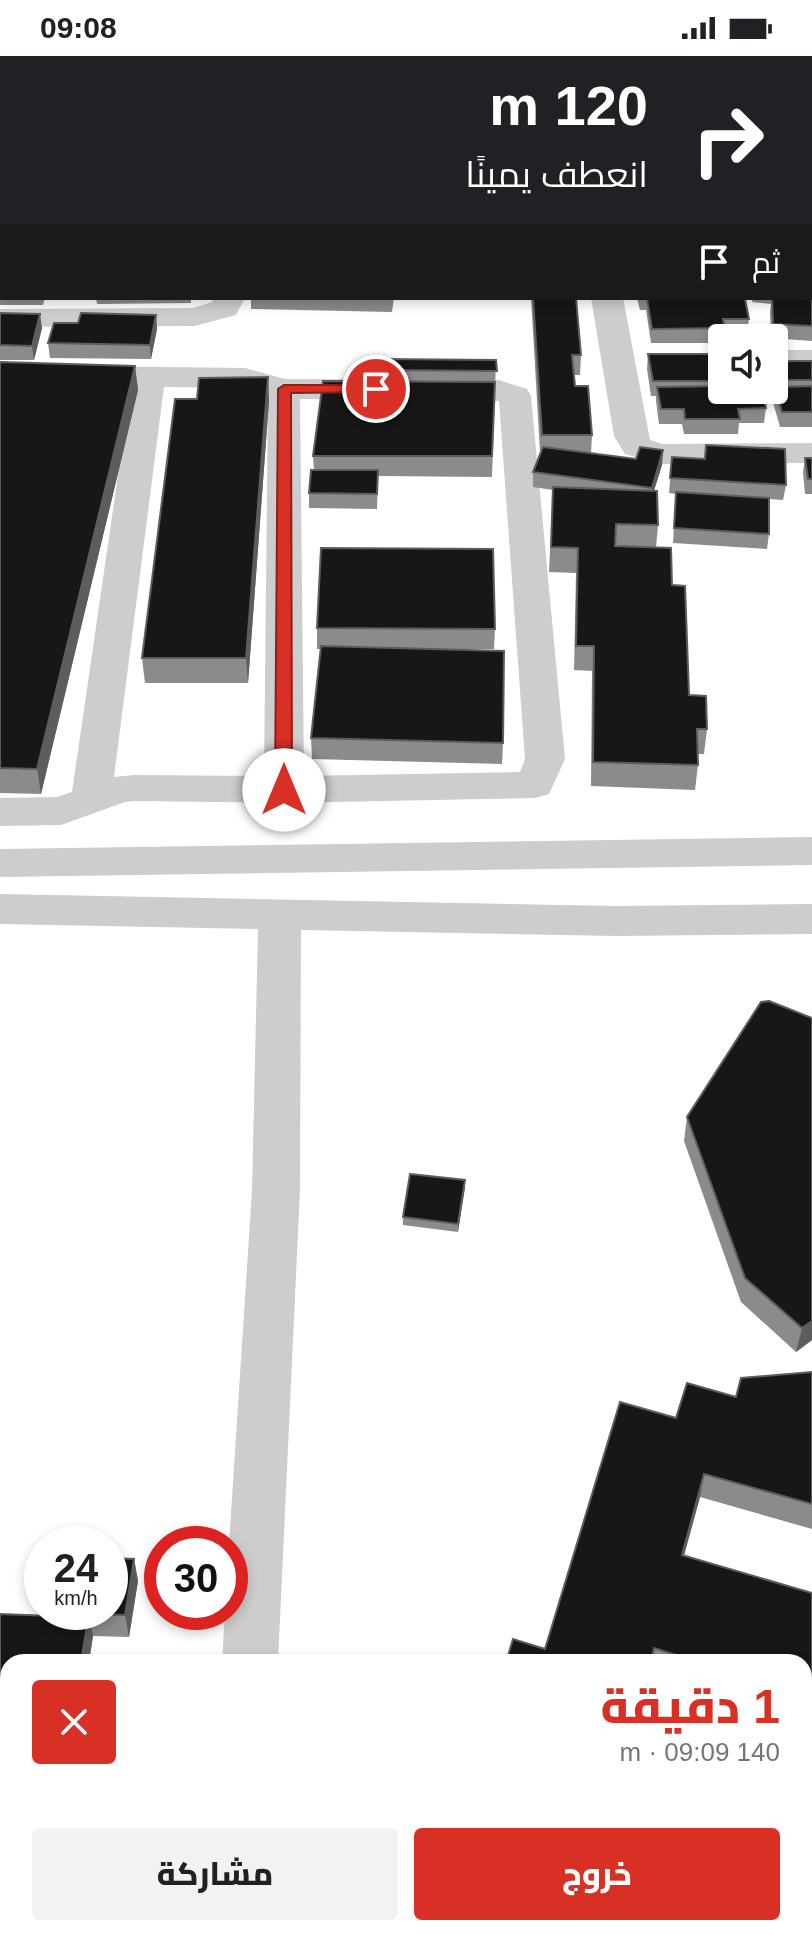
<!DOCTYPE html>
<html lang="ar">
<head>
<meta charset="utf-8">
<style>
	:root { --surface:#fff; --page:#f2f2f2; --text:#202124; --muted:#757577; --accent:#d93025 }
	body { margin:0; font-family:Arial,Cairo,sans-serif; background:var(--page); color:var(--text); direction:rtl; height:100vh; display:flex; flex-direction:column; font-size:30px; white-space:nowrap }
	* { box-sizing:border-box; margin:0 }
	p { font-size:26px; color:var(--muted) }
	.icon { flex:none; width:44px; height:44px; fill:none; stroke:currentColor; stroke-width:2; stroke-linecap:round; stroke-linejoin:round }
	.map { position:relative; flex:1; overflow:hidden; direction:ltr }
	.panel { position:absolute; left:0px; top:1598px; width:812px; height:282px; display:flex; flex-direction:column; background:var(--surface); border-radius:24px 24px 0 0; box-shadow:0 4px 12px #0003; direction:rtl }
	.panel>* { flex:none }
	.hud { position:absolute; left:0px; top:0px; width:812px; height:244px; box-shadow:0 4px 12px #0003; direction:rtl; background:#202124; color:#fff; overflow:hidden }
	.tools { position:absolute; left:708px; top:268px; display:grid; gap:16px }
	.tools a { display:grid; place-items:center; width:80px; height:80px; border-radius:8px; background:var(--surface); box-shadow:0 4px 12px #0003; font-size:40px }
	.speed { position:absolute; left:24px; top:1470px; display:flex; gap:16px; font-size:40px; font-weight:700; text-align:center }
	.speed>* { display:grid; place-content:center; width:104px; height:104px; border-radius:50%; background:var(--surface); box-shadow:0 4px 12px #0003; line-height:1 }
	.speed small { font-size:20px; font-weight:400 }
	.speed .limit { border:12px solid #d22; background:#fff; color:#111 }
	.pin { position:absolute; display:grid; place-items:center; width:68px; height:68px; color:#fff; margin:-34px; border:4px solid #fff; border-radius:50%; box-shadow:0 2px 8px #0007 }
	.me { position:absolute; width:88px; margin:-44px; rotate:0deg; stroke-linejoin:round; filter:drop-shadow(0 0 6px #0008) }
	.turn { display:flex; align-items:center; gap:28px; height:168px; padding:0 32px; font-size:36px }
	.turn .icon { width:104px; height:104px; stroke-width:2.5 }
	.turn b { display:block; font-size:56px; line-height:68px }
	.then { display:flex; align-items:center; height:76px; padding:0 32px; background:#0003; gap:16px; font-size:30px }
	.round { display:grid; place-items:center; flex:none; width:84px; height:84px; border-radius:8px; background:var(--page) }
	.headline { display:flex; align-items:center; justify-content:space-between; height:136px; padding:0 32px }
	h1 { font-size:48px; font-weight:800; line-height:60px; color:var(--accent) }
	.primary-button { display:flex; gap:16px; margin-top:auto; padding:16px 32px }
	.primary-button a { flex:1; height:92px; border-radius:8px; background:var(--accent); color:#fff; font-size:32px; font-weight:800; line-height:92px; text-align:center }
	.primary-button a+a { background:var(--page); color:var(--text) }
	.status { display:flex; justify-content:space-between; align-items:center; height:56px; padding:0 40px; background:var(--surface); direction:ltr }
	.status svg { height:22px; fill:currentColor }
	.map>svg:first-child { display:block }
</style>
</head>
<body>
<div class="status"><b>09:08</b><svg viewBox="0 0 49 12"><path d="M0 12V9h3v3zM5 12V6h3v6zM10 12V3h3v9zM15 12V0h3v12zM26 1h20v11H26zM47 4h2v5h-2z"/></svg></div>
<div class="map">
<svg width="812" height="1879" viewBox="0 0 812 1879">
	<rect width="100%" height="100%" fill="#fff"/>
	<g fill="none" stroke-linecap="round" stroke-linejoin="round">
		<!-- street -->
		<path fill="#cdcdcd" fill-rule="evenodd" d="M0 14H2L0 31Z
			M213 242H245L236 259 195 270 0 271V253L193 252 212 246Z
			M591 242H623L650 384 662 388 812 387V407L660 408 625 398 614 380Z
			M774 294H812V314H774Z
			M0 309 245 312 285 323 499 324 527 333 531 340 565 703 549 738 535 742 284 747 135 745 125 746 61 769 0 770V742L57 741 72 736 131 330 0 329ZM164 331 244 332 268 339 264 720 135 719 114 721ZM300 343 499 345 525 703 520 716 304 720Z
			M812 781V809L0 821V793Z
			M0 838 615 850 812 848V878L615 880 301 874 300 1134 278 1606H222L225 1556H230L229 1488 252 1134 258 873 0 868Z
			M223 1872H285V1879H223Z"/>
		<!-- secondary -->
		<path fill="#bababa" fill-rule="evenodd" d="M32 0H73L74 2H33Z
			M701 0H736L737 2H702Z
			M810 11H812V27H810Z
			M810 128H812V146H810Z"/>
		<!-- primary -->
		<path fill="#a8a8a8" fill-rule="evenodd" d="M293 0H328L329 2H294Z
			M481 0H516L517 2H482Z
			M596 0H630L631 2H597Z
			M810 37H812V54H810Z
			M810 93H812V111H810Z"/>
	</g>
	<!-- wall -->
	<path fill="#8b8b8b" d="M2 36V242H45L43 249H0V41Z
		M810 210H812V285L771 282 770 256 771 248 752 246 753 242H810Z
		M96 242H191V247L97 248Z
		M251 242H394L392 256 251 253Z
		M531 242H576L581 299 580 319H574L575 330 592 379 591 397 636 403 663 394 662 409 654 435 658 469 656 492 672 529 689 639 707 673 704 698H698V709L695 734 591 730 592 615 574 614 576 517 549 516 553 434 533 431V416L540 396Z
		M637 242H743L749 263 747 278H724V282H722V287H651L646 254H640Z
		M0 257 42 272 34 304H0Z
		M156 259 157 273 151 303 50 302 48 287 78 267Z
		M648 298H722V334L766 352 764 367H739L738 378H684L682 368H659L656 345V340H651L647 313Z
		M381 303 496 304 492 421 378 420 377 453 309 452V437L314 414 313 400 381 325Z
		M774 305H812V371H780L773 346 775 334Z
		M0 306 135 310 138 334 41 738 0 737Z
		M268 321 269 345 248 627H145L142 602 197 343Z
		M706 389 786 429 783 444 769 443V478L767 493 673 487 676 438 669 437 672 401 704 403Z
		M805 402H812V438H805L803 416Z
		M317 572 495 573 494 593H429L503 687 502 708 312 703 311 682 321 593H317Z
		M687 1061 812 1284 796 1296 741 1246 684 1085Z
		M465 1124 458 1176 403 1169V1161Z
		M812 1316V1473L700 1441 684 1500 812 1537V1725L804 1723V1606H506L545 1593 676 1362Z
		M110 1502 134 1503 138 1525 129 1581 93 1580 89 1606H8V1872H105L104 1879H0V1558L78 1561 79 1556H110Z"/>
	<!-- shaded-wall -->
	<path fill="#5d5d5d" d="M40 258 42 272 34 304 32 290Z
		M156 259 157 273 151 303 150 289Z
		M135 310 138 334 41 738 37 713Z
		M268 321 269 345 248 627 246 602Z
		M663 394 662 409 650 447 652 432Z
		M465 1124V1132L458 1176V1168Z
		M812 1265V1284L796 1296 802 1272Z
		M704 1418 700 1441 678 1521 682 1499Z
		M134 1503 138 1525 129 1581 125 1559Z
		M89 1558 93 1580 89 1606H81Z
		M97 1872H105L104 1879H96Z"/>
	<!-- building -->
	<path fill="#171717" stroke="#5d5d5d" stroke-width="2" d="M2 36V226H0V41Z
		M810 210H812V238H810Z
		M533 242H576L581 299H572L575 330H588L592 379H542Z
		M772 242 812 243V270L773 268Z
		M647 243H745L749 263H723L725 272 652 273Z
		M0 257 40 258 32 290 0 289Z
		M81 257 156 259 150 289 48 287 54 267H78Z
		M648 298H722V325H653Z
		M381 303 496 304 497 315 381 314Z
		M774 305H812V324H778Z
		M0 306 135 310 37 713 0 712Z
		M268 321 246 602H142L175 343H197L199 322Z
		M323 325 495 326 492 400H313Z
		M722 330V334H763L766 352 738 353 740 363H685L684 353H661L657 331Z
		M812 330V356H782L775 331Z
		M706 389 785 393 786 429 670 422 672 401 705 403Z
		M543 391 636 403 640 391 663 394 652 432 533 416Z
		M805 402H812V423H808Z
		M311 414H378L377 438 309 437Z
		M553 431 657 435 658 469 616 468 615 490 671 492 672 529 685 530 689 639 706 640 707 673H697L698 709 593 706 594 590H576L578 492 551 491Z
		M676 436 769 442V478L674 472Z
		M321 492 493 493 495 573 317 572Z
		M321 590 504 595 503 687 311 682Z
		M769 945 812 962V1265L802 1272 745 1222 687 1061 761 946Z
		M410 1118 465 1124 458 1168 403 1161Z
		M812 1316V1448L704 1418 682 1499 812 1537V1703L804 1700V1606H685L686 1602 654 1592 651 1606H506L513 1583 545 1593 620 1346 676 1362 687 1327 736 1341 741 1322Z
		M110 1502 134 1503 125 1559 89 1558 81 1606H8V1872H97L96 1879H0V1558L78 1561 79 1556H110Z
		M467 1872H661L662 1879H468Z"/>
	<!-- route -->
	<path fill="#d93025" stroke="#8d1f18" stroke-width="2" d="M376 329 383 333 381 336 291 337 292 734 284 740 275 734 278 333 284 329Z"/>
</svg>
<div class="tools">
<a><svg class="icon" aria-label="sound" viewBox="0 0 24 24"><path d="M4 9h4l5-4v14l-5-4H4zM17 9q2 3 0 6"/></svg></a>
</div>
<div class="speed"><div>24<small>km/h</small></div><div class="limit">30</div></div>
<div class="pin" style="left:376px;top:333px;background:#d93025"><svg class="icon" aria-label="arrive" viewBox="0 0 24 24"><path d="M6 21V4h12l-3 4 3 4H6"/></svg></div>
<svg class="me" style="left:284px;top:734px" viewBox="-20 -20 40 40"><circle r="19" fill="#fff"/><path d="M0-13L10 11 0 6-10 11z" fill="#d93025"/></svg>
<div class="hud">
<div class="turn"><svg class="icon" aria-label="right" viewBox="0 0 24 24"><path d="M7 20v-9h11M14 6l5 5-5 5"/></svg><div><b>120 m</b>انعطف يمينًا</div></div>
<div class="then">ثم<svg class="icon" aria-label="arrive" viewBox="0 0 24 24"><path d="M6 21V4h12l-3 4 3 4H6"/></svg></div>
</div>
<section class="panel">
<div class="headline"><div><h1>1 دقيقة</h1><p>140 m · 09:09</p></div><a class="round" style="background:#d93025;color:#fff"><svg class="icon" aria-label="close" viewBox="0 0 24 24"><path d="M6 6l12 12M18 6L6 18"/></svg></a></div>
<div class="primary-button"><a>خروج</a><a>مشاركة</a></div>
</section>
</div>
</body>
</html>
